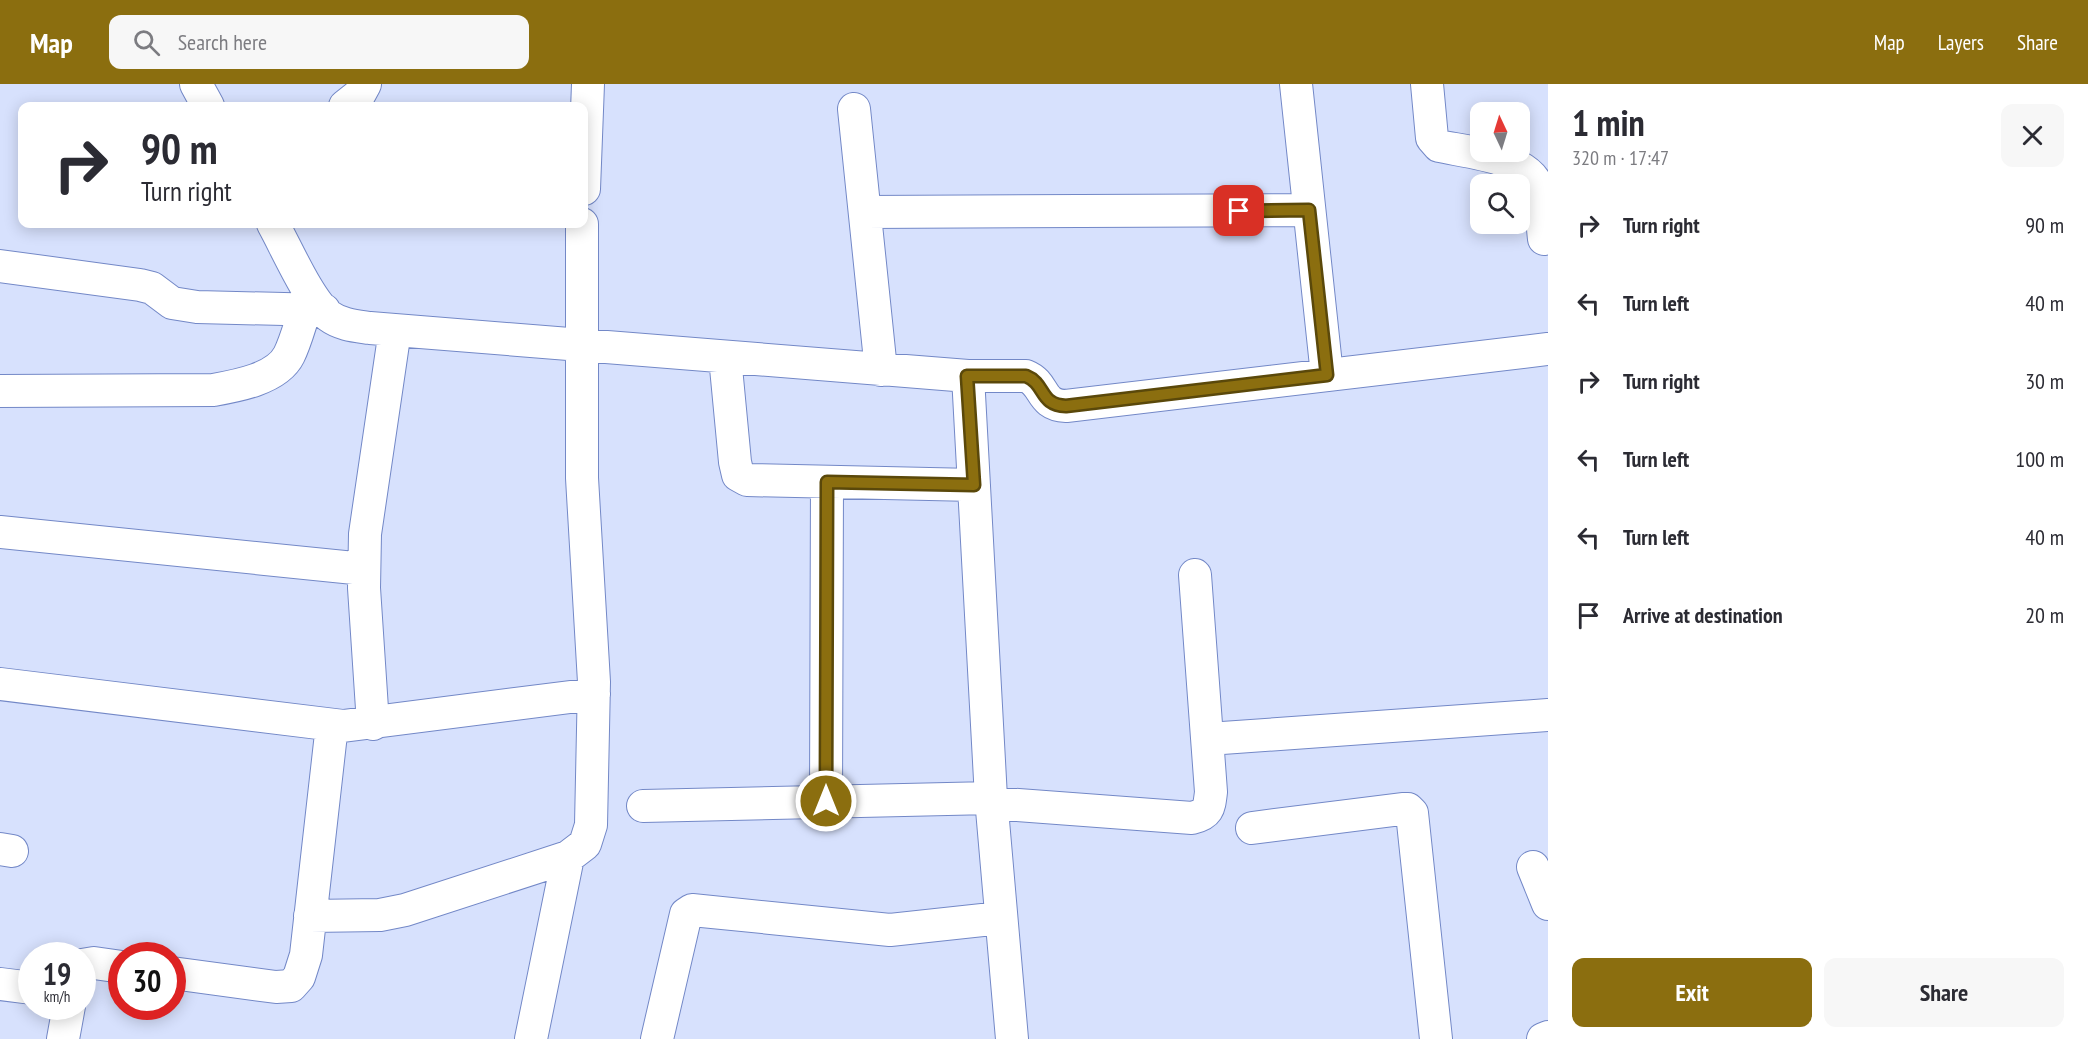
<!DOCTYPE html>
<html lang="en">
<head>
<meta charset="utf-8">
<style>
	:root { --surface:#fff; --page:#f7f7f7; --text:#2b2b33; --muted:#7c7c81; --accent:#8b6e0f }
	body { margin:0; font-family:"PT Sans Narrow",sans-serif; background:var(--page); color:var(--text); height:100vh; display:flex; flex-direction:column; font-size:22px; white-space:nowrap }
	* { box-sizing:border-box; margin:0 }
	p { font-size:20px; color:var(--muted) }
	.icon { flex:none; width:33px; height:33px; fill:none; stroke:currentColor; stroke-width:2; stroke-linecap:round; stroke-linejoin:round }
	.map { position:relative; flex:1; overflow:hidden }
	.sheet { display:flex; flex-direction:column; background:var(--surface); width:540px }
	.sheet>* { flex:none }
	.hud { position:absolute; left:18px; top:18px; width:570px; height:126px; border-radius:12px; box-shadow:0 3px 15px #0003; background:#fff; color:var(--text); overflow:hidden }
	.needle { width:39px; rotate:356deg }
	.buttons { position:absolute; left:1470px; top:18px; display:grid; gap:12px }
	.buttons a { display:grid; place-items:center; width:60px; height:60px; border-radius:12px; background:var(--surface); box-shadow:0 3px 15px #0003; font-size:30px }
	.speed { position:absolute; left:18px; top:858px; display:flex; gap:12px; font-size:30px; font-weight:700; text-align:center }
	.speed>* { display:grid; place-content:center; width:78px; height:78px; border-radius:50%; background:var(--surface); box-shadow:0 3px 15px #0003; line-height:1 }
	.speed small { font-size:15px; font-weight:400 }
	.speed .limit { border:9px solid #d22; background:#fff; color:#111 }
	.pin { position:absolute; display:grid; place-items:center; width:51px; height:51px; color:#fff; margin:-26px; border-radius:12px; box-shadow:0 3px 9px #0006 }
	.me { position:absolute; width:66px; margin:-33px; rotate:0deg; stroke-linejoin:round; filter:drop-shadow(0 0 4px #0008) }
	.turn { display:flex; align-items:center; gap:21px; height:126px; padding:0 24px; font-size:27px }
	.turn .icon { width:78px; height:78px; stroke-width:2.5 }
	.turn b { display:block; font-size:42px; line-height:51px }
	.round { display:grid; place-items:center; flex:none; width:63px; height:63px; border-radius:12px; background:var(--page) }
	.overview { display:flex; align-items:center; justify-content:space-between; height:102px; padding:0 24px }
	h1 { font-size:36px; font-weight:800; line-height:45px }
	.cta { display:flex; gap:12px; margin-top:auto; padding:12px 24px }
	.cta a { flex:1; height:69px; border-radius:12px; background:var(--accent); color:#fff; font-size:24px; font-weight:800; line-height:69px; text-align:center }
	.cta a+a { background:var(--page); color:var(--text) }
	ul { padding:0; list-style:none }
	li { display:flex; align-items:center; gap:18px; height:78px; padding:0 24px }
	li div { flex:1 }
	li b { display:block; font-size:22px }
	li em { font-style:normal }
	header { display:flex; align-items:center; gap:36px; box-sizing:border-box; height:84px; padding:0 30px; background:var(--accent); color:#fff }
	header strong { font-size:28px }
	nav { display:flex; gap:33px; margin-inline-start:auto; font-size:21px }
	.search { width:420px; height:54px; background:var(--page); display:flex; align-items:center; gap:15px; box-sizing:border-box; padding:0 21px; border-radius:12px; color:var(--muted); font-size:22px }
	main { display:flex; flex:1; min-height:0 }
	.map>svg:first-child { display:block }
</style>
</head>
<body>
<header>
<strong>Map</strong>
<div class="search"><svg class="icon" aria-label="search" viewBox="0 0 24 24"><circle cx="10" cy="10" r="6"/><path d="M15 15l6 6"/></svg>Search here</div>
<nav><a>Map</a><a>Layers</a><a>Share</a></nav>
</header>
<main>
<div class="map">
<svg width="1548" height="955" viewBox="0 0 1548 955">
	<rect width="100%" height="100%" fill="#d7e1fd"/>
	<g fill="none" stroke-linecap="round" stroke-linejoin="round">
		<!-- minor casing -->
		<g stroke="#7388c7" stroke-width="34">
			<path id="minor" d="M196 0 208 22
				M1296 0 1327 291
				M1427 0 1432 54 1439 62C1466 68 1529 73 1538 104 1542 120 1542 138 1544 155
				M345 22 359 11 365 0
				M854 25 881 286
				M584 105 588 0
				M865 128 1309 126
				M273 140C286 163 309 217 329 232 341 241 356 242 370 244L968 292 991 714 1012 955
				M0 182 140 201 152 204 172 219 197 223 324 226
				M725 273 735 378 738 391 747 396 974 401
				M967 292H1026C1046 300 1039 321 1066 322L1548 265
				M0 307 213 306C236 302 277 295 289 271 296 257 300 240 305 226
				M0 448 364 485
				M0 600 343 642 594 610
				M373 640 364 504 365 450 395 246
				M1208 655 1548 631
				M826 717 827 398
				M991 719 1192 734C1209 730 1209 724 1211 708L1195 491
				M643 722 991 714
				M1252 744 1402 725H1408L1412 729 1436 955
				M0 765 12 767
				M1533 783 1548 820
				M310 832 380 831 405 826 568 773 585 760 591 741 594 598 582 394V140
				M82 881 94 879 122 883
				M172 889 276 903 291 902 299 893 306 871 332 641
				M0 900 32 904
				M63 955 69 922
				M531 955 568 773
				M657 955 686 830 692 826 890 846 1001 834
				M1543 955 1548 953"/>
		</g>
		<!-- minor -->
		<use href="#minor" stroke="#fff" stroke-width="32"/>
	</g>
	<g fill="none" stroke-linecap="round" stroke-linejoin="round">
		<!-- route casing -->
		<g stroke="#5a480a" stroke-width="15">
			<path id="route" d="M826 717 827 398 974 401 967 292H1026C1046 300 1039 321 1066 322L1327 291 1309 126 1239 127"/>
		</g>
		<!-- route -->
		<use href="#route" stroke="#8b6e0f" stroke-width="10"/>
	</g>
</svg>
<div class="buttons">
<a><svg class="needle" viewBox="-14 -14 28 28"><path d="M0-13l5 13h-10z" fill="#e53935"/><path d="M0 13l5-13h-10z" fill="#7c7c81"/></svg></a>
<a><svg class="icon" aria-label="search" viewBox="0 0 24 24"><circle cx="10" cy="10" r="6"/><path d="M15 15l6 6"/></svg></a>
</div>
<div class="speed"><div>19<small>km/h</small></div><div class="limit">30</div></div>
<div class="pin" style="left:1239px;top:127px;background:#d93025"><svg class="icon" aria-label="arrive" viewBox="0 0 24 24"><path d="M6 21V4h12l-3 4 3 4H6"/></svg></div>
<svg class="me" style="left:826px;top:717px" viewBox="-20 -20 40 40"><circle r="17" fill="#8b6e0f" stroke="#fff" stroke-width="3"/><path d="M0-11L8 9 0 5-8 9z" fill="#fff"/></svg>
<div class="hud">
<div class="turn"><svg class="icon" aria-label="right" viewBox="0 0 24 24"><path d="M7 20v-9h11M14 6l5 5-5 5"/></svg><div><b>90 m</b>Turn right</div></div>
</div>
</div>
<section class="sheet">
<div class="overview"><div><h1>1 min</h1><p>320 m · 17:47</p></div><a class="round"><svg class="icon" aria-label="close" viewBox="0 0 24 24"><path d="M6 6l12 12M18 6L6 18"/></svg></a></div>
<ul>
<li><svg class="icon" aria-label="right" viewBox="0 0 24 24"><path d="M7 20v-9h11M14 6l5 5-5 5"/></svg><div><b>Turn right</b></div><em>90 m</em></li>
<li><svg class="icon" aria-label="left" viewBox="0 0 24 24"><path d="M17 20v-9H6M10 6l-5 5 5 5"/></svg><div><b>Turn left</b></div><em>40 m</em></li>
<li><svg class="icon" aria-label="right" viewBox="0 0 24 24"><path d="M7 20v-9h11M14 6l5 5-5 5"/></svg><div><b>Turn right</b></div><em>30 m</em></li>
<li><svg class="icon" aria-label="left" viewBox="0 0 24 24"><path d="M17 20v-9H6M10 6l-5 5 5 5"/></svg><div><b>Turn left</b></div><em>100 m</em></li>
<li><svg class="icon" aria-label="left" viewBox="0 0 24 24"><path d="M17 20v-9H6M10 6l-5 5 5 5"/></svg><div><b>Turn left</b></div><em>40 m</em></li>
<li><svg class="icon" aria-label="arrive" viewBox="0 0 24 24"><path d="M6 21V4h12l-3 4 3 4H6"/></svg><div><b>Arrive at destination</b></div><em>20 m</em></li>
</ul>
<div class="cta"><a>Exit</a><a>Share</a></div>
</section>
</main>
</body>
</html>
